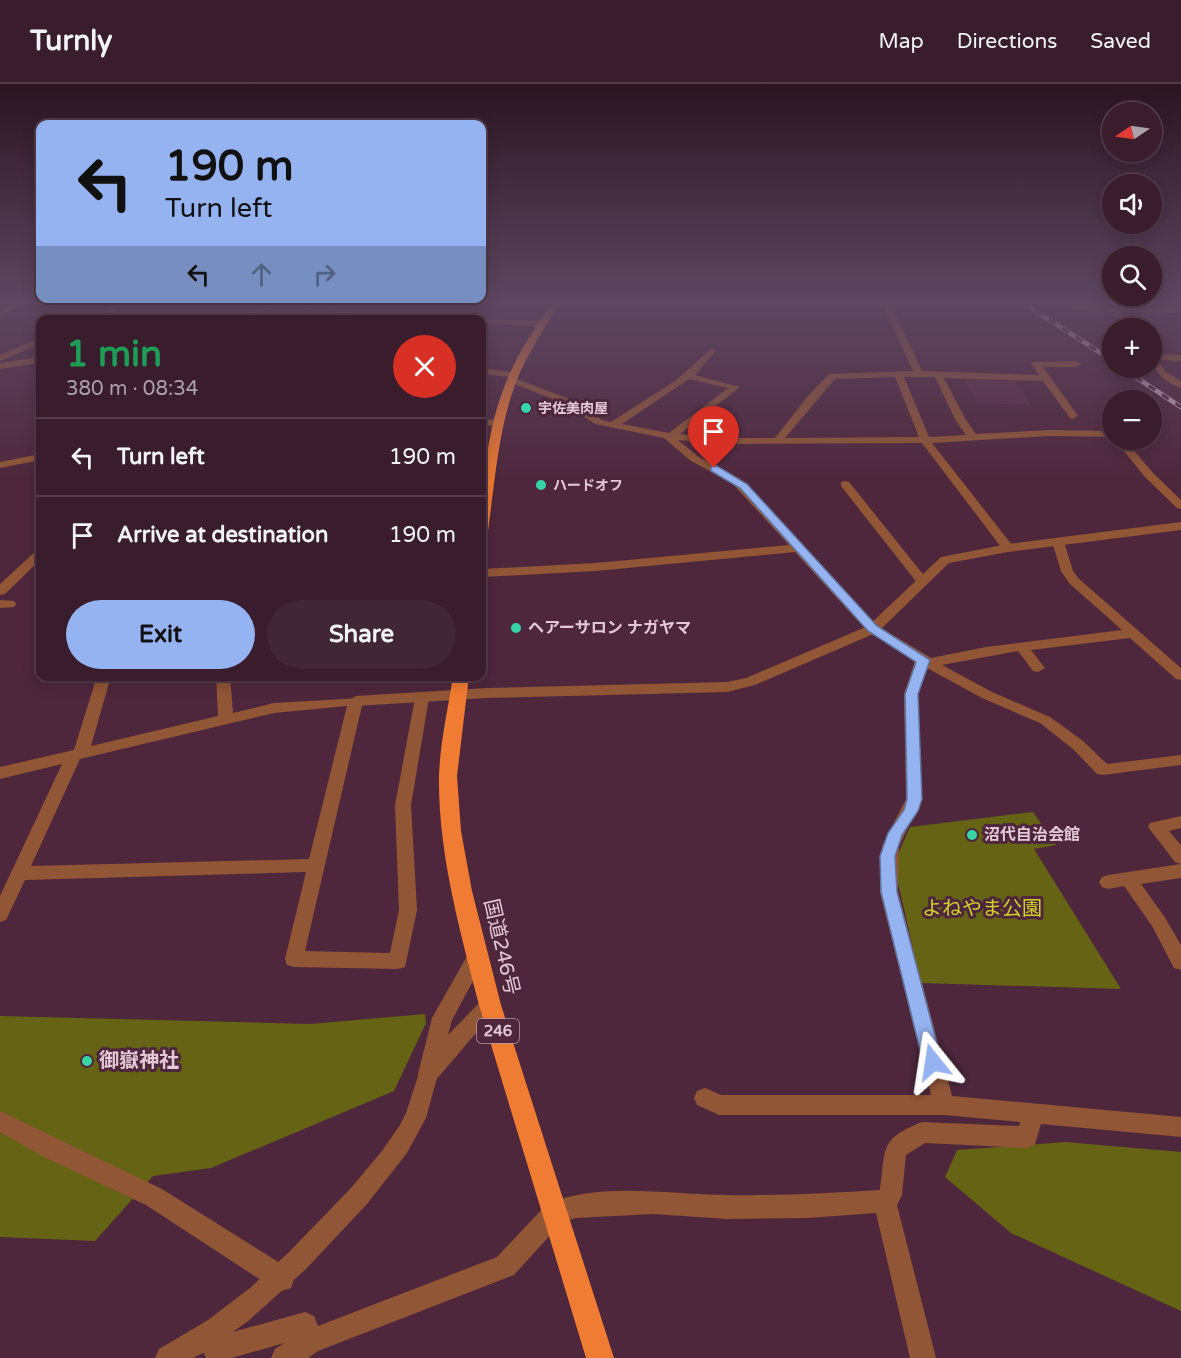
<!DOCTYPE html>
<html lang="en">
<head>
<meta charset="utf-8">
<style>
	:root { --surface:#3a1d2d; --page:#412635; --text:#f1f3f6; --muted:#aba2aa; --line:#543b49; --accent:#95b2f1 }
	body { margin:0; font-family:"Varela Round","Noto Sans JP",sans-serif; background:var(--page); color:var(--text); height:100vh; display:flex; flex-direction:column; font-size:22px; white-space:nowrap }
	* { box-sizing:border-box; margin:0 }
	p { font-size:20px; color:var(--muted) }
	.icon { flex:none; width:33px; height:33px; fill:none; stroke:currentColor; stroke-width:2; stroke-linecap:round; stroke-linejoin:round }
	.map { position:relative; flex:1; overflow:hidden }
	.drawer { position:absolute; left:36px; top:231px; width:450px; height:366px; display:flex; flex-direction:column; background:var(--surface); border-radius:12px; box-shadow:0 3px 15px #0003,0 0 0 2px var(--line) }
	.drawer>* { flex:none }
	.guide { position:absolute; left:36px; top:36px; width:450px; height:183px; border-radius:12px; box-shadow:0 3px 15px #0003,0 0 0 2px var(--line); background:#95b2f1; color:#111; overflow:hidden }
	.needle { width:39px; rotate:257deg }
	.controls { position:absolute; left:1102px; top:18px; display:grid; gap:12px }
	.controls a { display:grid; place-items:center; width:60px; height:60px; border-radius:50%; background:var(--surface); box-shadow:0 3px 15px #0003,0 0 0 2px var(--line); font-size:30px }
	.pin { position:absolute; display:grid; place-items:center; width:51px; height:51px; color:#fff; margin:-62px -26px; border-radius:50% 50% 50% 0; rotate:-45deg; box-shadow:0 0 6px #0007 }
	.pin .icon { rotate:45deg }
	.me { position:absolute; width:66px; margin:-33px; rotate:345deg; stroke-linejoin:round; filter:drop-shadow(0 0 4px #0008) }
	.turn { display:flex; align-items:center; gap:21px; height:126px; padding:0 30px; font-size:27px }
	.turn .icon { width:78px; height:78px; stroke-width:2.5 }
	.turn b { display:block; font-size:42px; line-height:51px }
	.lanes { display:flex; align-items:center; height:57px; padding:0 30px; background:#0003; justify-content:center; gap:30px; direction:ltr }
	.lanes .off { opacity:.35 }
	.round { display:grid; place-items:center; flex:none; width:63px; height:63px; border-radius:32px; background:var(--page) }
	.summary { display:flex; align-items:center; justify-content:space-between; height:102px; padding:0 30px }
	h1 { font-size:36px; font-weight:800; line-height:45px; color:#1e9e55 }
	.button { display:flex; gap:12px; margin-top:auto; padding:12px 30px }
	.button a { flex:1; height:69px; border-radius:36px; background:var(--accent); color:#111; font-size:24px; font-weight:800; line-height:69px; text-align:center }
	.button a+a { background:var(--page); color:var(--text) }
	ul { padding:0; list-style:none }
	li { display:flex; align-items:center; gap:18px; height:78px; padding:0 30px; border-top:2px solid var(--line) }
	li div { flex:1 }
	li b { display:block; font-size:22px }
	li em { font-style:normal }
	header { display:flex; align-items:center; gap:36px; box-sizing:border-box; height:84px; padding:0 30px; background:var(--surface); border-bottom:2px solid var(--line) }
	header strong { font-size:28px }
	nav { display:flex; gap:33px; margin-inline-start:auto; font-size:21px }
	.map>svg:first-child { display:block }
</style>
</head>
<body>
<header>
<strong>Turnly</strong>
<nav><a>Map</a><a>Directions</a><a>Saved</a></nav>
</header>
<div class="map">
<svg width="1181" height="1274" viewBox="0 0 1181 1274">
	<rect width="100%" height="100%" fill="#4e273c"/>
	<!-- built -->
	<path fill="#5b2d46" d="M963 294 1014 295 1031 321 977 319Z"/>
	<!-- green -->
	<path fill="#656314" d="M1033 728 1056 761 1034 765 1121 905 921 899 896 790 899 768 910 743Z
		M425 930 426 939 394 1007 211 1084 153 1092 95 1157 0 1153V932L310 940Z
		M1065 1058 1181 1068V1227L1011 1149 945 1093 957 1066Z"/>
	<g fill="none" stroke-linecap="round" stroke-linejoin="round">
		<!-- minor -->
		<path fill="#915636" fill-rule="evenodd" d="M16 218H25L0 234V228Z
			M118 218H128L99 236H88Z
			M244 218H277L280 220 276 222Z
			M282 218 358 229 446 236 358 233 285 221Z
			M862 218 890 219 922 287 1039 291 1031 280 1033 278 1076 277 1081 280 1076 283H1043L1078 332 1073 335 1070 334 1043 297 944 294 966 336 976 350 1049 346 1113 347V353L1049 352 932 359 1012 461V467H1004L922 359 722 360 678 356 699 373 739 394 878 542 931 574 986 563 1122 546 1070 500 1061 487 1052 458 1058 454 1064 458 1073 487 1078 494 1181 584V596L1176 595 1130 554 1031 566 1045 584 1038 588 1033 587 1018 567 942 581 992 608 1050 633 1083 657 1107 680 1181 671V681L1103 691 1097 690 1073 665 1040 639 982 614 927 584 918 610 922 715 899 762 898 808 952 1012 1181 1033V1053L1041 1040 1035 1060 1027 1064 925 1059 906 1071 902 1111 897 1121 936 1274H910L876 1129 808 1134 727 1135 653 1130 576 1134 562 1138 514 1191 318 1267 308 1274H271L275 1265 284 1259 232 1274H206L197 1252 201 1243 210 1239 219 1243 222 1251 305 1228 314 1232 318 1242 497 1173 547 1120C602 1097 670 1111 729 1111 779 1112 830 1109 880 1106 886 1066 878 1055 922 1038L1019 1042 1020 1038 944 1031H719L697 1021 694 1014 697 1007 705 1004 721 1011H931L880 808 882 762 906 715 904 610 915 577 868 548 795 468 596 487 482 493V485L596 479 789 461 731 398 691 377 664 354 595 340 566 320 509 298 507 296 511 293 482 290V284L517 289 519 291 514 294 572 316 602 336 611 338 675 297 712 264 716 267 695 291 740 303 680 350 722 354H775L808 312 829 290 913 287 884 223ZM895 293 919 353 785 354 835 295ZM904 293H935L956 337 966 351 929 353ZM689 295 728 304 669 349 622 340Z
			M1105 220 1113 223 1181 225V229L1119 228 1136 244H1128L1109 227 1073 226 1069 224 1073 222H1104Z
			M482 235 543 237 547 240 543 243 482 239V236H479Z
			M37 255H40V260L0 277V271Z
			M1152 270 1181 271V277L1158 276 1166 288 1181 297V304C1165 298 1152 288 1152 270Z
			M482 335 498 336 503 339 498 342 482 341Z
			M1115 356H1125L1153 389 1181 416V425L1177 424 1145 393Z
			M40 370V376L0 384V378Z
			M845 397 849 398 926 494V500H918L841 402V398Z
			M40 466V476L5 510 0 511V500L36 467Z
			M0 516 14 517 16 520 14 523 0 524Z
			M97 592H111L91 662 218 632 216 592H230L233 629 274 619 361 614 363 617 305 867 390 869 399 826 395 721 415 614 422 609 427 611 429 614 411 721 417 826 405 883 398 885 294 883 287 881 285 875 306 788 25 796 6 836 0 838V812L62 680 0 695V683L74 666ZM347 622 309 775 31 782 80 675 274 629Z
			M1181 732V744L1169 747 1181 761V780L1175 778 1148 743 1150 739Z
			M1181 780V794L1141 800 1164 832 1181 861V886L1174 884 1152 842 1124 802 1108 805 1102 803 1099 798 1102 793 1108 791Z
			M477 865 484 867 486 873 452 936 448 951 483 915 490 912 497 915 500 921 435 997 428 1000 421 997 418 990 432 934 470 867Z
			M0 1027 162 1105 291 1186 294 1195 291 1204 282 1207 273 1204 146 1121 44 1073 0 1048Z"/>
		<!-- tertiary -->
		<path fill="#915636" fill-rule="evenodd" d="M282 218H295L234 236H219Z
			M829 218H868L871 220 867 222 833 220Z
			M40 273V279L0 285V279Z
			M1181 438V446L1008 468 949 479 878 548 755 601 727 608 486 614 356 622 349 617 356 612 486 604 727 598 746 594 868 542 941 473 1008 460Z
			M428 980 435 983 438 990 426 1034 407 1069 367 1120 306 1185 247 1238 203 1269 193 1274H155L159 1265 208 1236 250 1204 289 1168 351 1104 382 1067 400 1041 406 1029 421 983Z"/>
		<!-- trunk -->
		<path fill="#f07b32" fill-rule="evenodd" d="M552 218H560C545 244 527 270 516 298 498 346 495 397 488 447L482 451C482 396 487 340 510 289 521 264 537 241 552 218Z
			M453 592H469L457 692 461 747 472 807 501 921 614 1274H586L479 921C460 847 438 769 439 692 440 659 448 625 453 592Z"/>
		<!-- rail casing -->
		<g stroke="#caadbb" stroke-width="4.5">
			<path id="rail" d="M1022 218 1113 277
				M1122 284 1181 323"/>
		</g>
		<!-- rail -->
		<use href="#rail" stroke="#4e273c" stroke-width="3" stroke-dasharray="8" stroke-linecap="butt"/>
	</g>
	<!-- sky -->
	<linearGradient id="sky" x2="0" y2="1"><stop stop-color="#2b1521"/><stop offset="0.55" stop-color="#5d4761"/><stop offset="1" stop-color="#5d4761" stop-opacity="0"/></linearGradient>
	<rect width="1181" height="396" fill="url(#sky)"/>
	<!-- route -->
	<path fill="#95b2f1" stroke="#61749d" stroke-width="1.5" d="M711 382H717L747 400 877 542 930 576 918 610 922 715 918 727 902 751 895 772 897 808 942 978 940 984 933 987 926 984 923 978 881 808 880 772 888 749 904 726 907 715 905 610 916 578 868 547 740 404 711 387Z"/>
	<!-- markers -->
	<g fill="#37d4a6" stroke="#4e273c" stroke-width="2">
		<circle cx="526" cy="324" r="6"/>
		<circle cx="541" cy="401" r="6"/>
		<circle cx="516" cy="544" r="6"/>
		<circle cx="972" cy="751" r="6"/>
		<circle cx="87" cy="977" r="6"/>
	</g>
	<g text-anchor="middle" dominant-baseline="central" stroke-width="6" stroke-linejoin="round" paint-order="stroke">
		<!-- far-poi labels -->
		<g font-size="14" font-weight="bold" fill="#e3c9d5" stroke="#4e273c" text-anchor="start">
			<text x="538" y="324">宇佐美肉屋</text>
			<text x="553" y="401">ハードオフ</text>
		</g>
		<!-- shield labels -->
		<rect fill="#4e273c" stroke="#b698a7" stroke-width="1.5" x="477" y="935" width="42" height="24" rx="4.5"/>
		<g font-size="15" font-weight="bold" fill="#e3c9d5">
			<text x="498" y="947">246</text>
		</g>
		<!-- poi labels -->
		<g font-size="16" font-weight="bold" fill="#e3c9d5" stroke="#4e273c" text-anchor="start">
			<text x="528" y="544">ヘアーサロン ナガヤマ</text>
			<text x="984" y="751">沼代自治会館</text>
		</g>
		<!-- near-park labels -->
		<g font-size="20" fill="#d2cf27" stroke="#4e273c">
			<text x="982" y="825">よねやま公園</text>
		</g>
		<!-- near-street labels -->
		<g font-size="20" fill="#e3c9d5" stroke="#4e273c">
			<text transform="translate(501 863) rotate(77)">国道246号</text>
		</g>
		<!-- near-poi labels -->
		<g font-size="20" font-weight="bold" fill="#e3c9d5" stroke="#4e273c" text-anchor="start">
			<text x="99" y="977">御嶽神社</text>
		</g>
	</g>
</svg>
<div class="controls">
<a><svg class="needle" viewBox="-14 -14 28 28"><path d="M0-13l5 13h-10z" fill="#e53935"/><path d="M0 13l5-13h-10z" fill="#aba2aa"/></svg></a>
<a><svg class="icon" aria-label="sound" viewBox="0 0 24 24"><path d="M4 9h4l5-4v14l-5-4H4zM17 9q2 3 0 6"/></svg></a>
<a><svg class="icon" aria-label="search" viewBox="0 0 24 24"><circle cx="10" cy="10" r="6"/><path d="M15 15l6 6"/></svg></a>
<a>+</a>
<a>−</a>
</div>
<div class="pin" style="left:714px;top:384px;background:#d93025"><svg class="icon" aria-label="arrive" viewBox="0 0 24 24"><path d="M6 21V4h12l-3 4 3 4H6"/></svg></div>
<svg class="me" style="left:933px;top:978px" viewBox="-20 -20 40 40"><path d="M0-17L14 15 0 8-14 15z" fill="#95b2f1" stroke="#fff" stroke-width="4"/></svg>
<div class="guide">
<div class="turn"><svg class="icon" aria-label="left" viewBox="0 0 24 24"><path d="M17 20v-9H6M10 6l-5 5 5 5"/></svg><div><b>190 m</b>Turn left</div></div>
<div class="lanes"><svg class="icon" aria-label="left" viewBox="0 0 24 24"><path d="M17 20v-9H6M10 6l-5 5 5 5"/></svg><svg class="icon off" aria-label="ahead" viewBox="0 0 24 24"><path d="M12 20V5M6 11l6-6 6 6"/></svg><svg class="icon off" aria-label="right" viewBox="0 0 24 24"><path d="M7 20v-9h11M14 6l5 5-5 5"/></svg></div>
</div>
<section class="drawer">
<div class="summary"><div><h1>1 min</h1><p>380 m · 08:34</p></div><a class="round" style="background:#d93025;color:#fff"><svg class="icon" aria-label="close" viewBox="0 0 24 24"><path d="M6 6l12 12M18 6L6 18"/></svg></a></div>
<ul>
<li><svg class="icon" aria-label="left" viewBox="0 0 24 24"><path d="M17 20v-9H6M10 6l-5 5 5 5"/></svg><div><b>Turn left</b></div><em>190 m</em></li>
<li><svg class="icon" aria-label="arrive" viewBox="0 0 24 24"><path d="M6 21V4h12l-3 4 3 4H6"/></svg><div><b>Arrive at destination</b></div><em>190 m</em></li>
</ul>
<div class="button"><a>Exit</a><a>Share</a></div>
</section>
</div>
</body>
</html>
